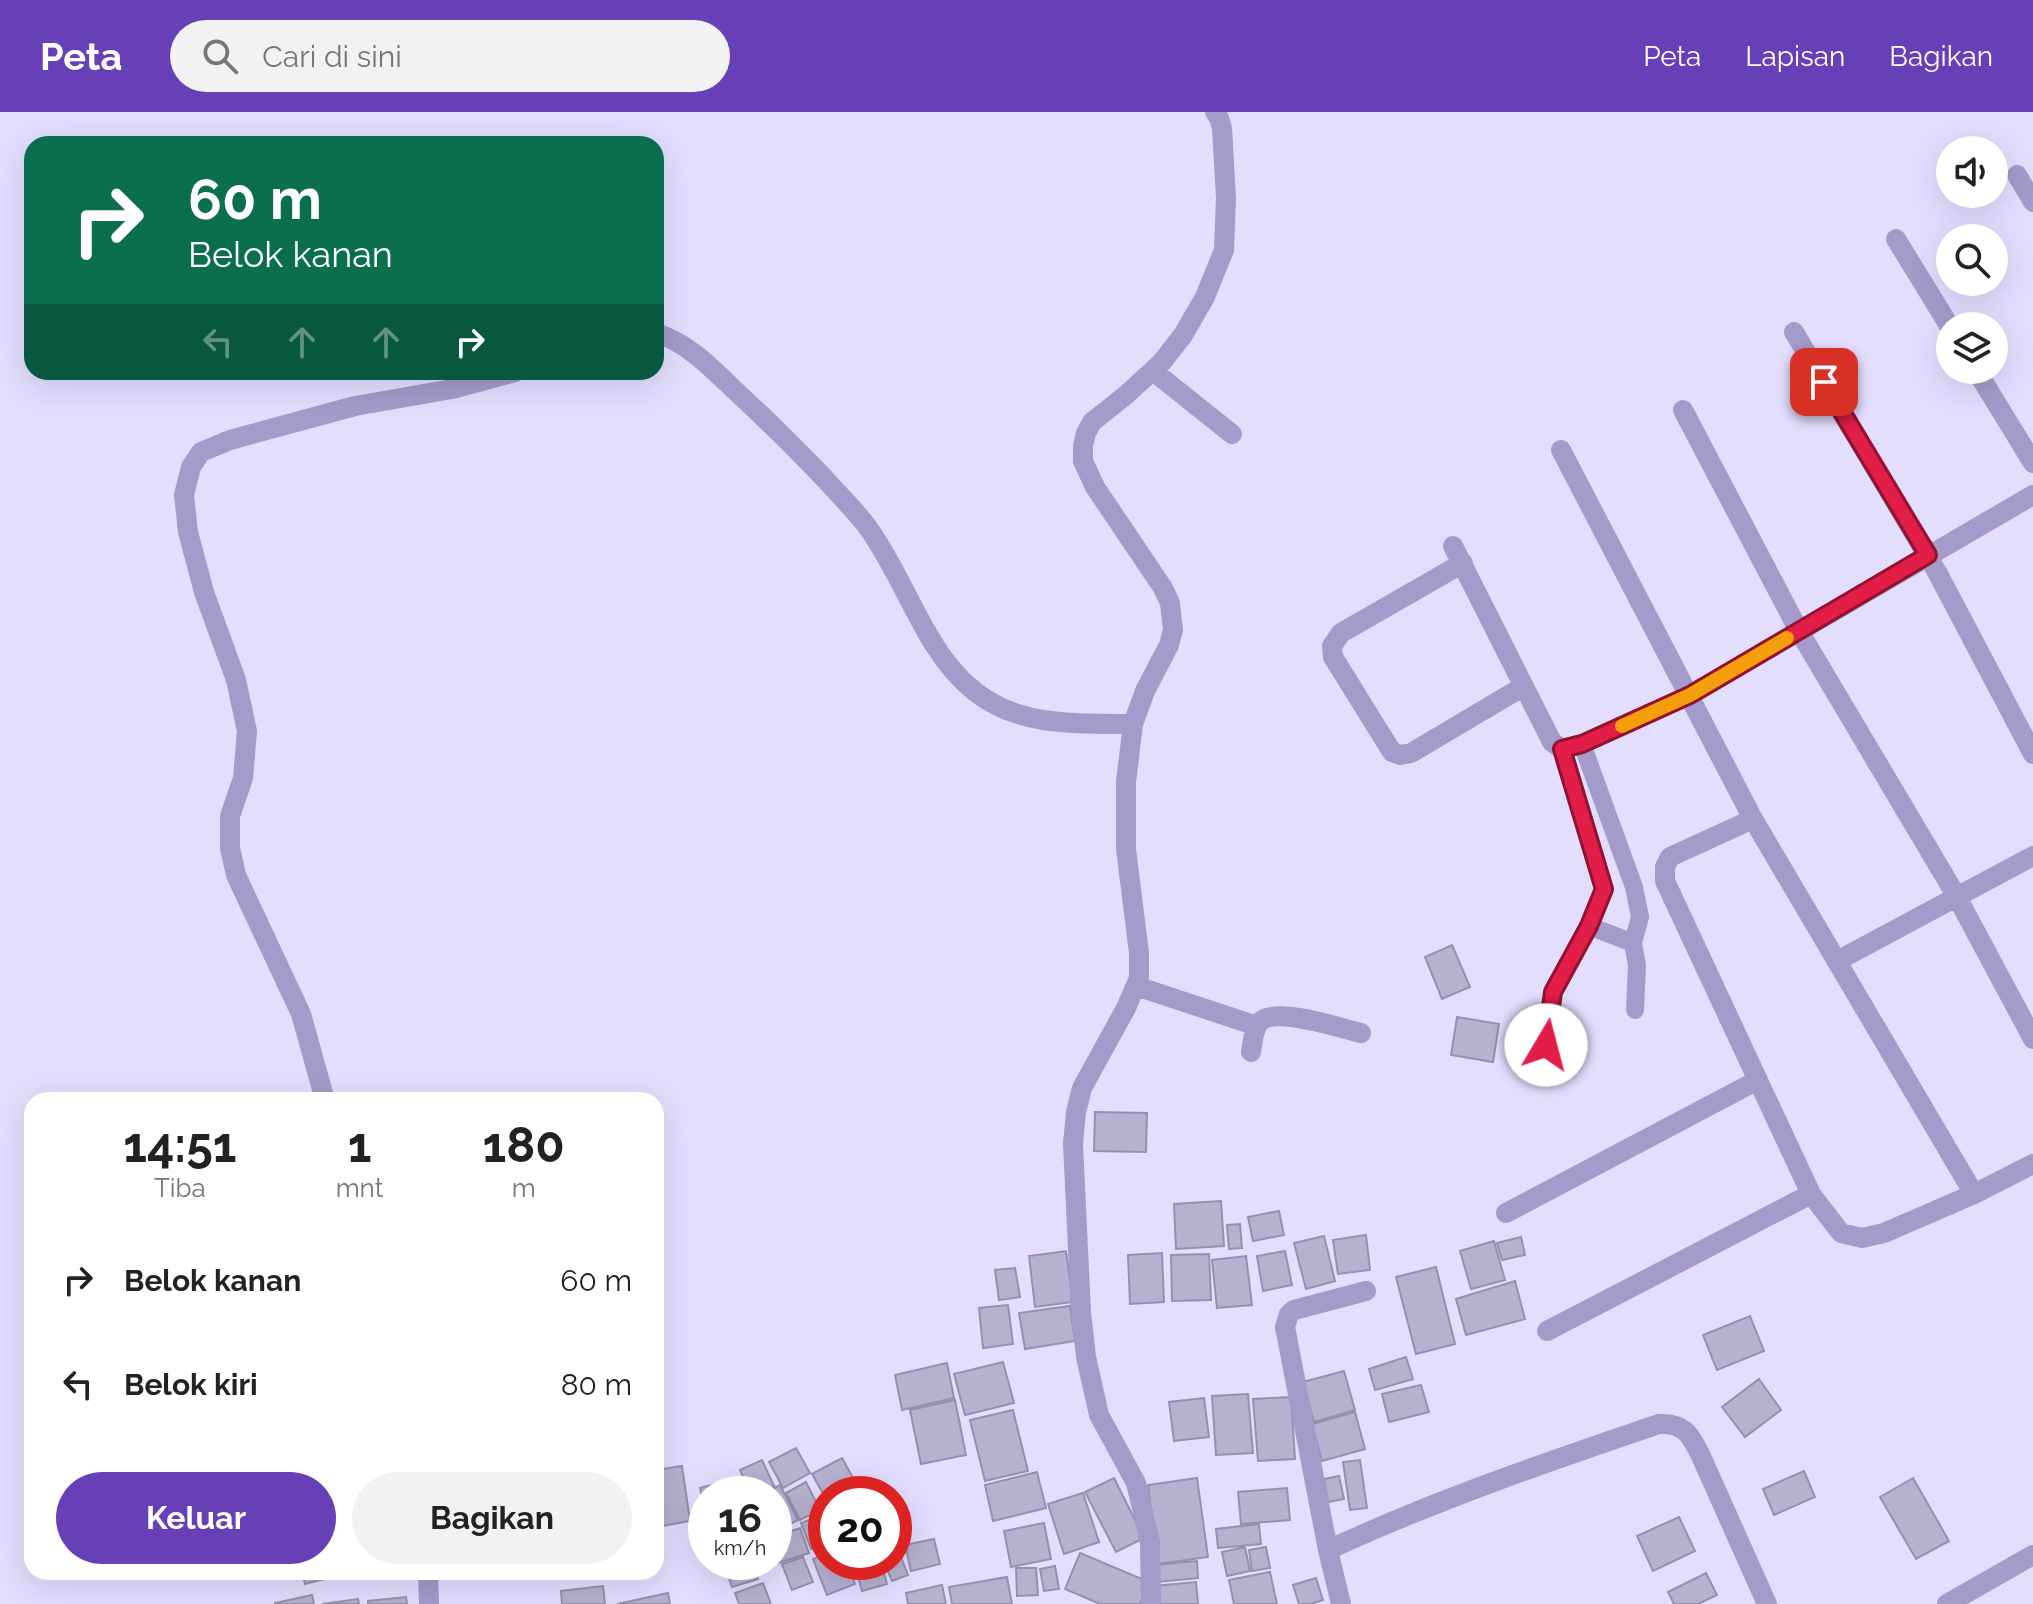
<!DOCTYPE html>
<html lang="id">
<head>
<meta charset="utf-8">
<style>
	:root { --surface:#fff; --page:#f2f2f2; --text:#222; --muted:#767676; --accent:#673fb7 }
	body { margin:0; font-family:Raleway,sans-serif; background:var(--page); color:var(--text); height:100vh; display:flex; flex-direction:column; font-size:30px; white-space:nowrap }
	* { box-sizing:border-box; margin:0 }
	p { font-size:26px; color:var(--muted) }
	.icon { flex:none; width:44px; height:44px; fill:none; stroke:currentColor; stroke-width:2; stroke-linecap:round; stroke-linejoin:round }
	.map { position:relative; flex:1; overflow:hidden }
	.panel { position:absolute; left:24px; top:980px; width:640px; height:488px; display:flex; flex-direction:column; background:var(--surface); border-radius:24px; box-shadow:0 8px 32px #0002 }
	.panel>* { flex:none }
	.guide { position:absolute; left:24px; top:24px; width:640px; height:244px; border-radius:24px; box-shadow:0 8px 32px #0002; background:#0b6e4f; color:#fff; overflow:hidden }
	.tools { position:absolute; left:1936px; top:24px; display:grid; gap:16px }
	.tools a { display:grid; place-items:center; width:72px; height:72px; border-radius:50%; background:var(--surface); box-shadow:0 8px 32px #0002; font-size:40px }
	.speed { position:absolute; left:688px; top:1364px; display:flex; gap:16px; font-size:40px; font-weight:700; text-align:center }
	.speed>* { display:grid; place-content:center; width:104px; height:104px; border-radius:50%; background:var(--surface); box-shadow:0 8px 32px #0002; line-height:1 }
	.speed small { font-size:20px; font-weight:400 }
	.speed .limit { border:12px solid #d22; background:#fff; color:#111 }
	.pin { position:absolute; display:grid; place-items:center; width:68px; height:68px; color:#fff; margin:-34px; border-radius:16px; box-shadow:0 4px 12px #0006 }
	.me { position:absolute; width:88px; margin:-44px; rotate:8deg; stroke-linejoin:round; filter:drop-shadow(0 0 6px #0008) }
	.turn { display:flex; align-items:center; gap:28px; height:168px; padding:0 32px; font-size:36px }
	.turn .icon { width:104px; height:104px; stroke-width:2.5 }
	.turn b { display:block; font-size:56px; line-height:68px }
	.lanes { display:flex; align-items:center; height:76px; padding:0 32px; background:#0003; justify-content:center; gap:40px; direction:ltr }
	.lanes .off { opacity:.35 }
	.eta { display:flex; justify-content:space-evenly; align-items:center; height:136px; text-align:center }
	.eta b { font-size:48px; font-weight:700; line-height:56px }
	.primary-button { display:flex; gap:16px; margin-top:auto; padding:16px 32px }
	.primary-button a { flex:1; height:92px; border-radius:48px; background:var(--accent); color:#fff; font-size:32px; font-weight:700; line-height:92px; text-align:center }
	.primary-button a+a { background:var(--page); color:var(--text) }
	ul { padding:0; list-style:none }
	li { display:flex; align-items:center; gap:24px; height:104px; padding:0 32px }
	li div { flex:1 }
	li b { display:block; font-size:30px }
	li em { font-style:normal }
	header { display:flex; align-items:center; gap:48px; box-sizing:border-box; height:112px; padding:0 40px; background:var(--accent); color:#fff }
	header strong { font-size:38px }
	nav { display:flex; gap:44px; margin-inline-start:auto; font-size:28px }
	.search { width:560px; height:72px; background:var(--page); display:flex; align-items:center; gap:20px; box-sizing:border-box; padding:0 28px; border-radius:44px; color:var(--muted); font-size:30px }
	.map>svg:first-child { display:block }
</style>
</head>
<body>
<header>
<strong>Peta</strong>
<div class="search"><svg class="icon" aria-label="search" viewBox="0 0 24 24"><circle cx="10" cy="10" r="6"/><path d="M15 15l6 6"/></svg>Cari di sini</div>
<nav><a>Peta</a><a>Lapisan</a><a>Bagikan</a></nav>
</header>
<div class="map">
<svg width="2033" height="1492" viewBox="0 0 2033 1492">
	<rect width="100%" height="100%" fill="#e3defe"/>
	<!-- building -->
	<path fill="#b7b1d0" stroke="#9690ae" stroke-width="2" d="M1452 833 1470 875 1442 887 1425 845Z
		M1457 905 1499 912 1493 950 1451 943Z
		M1095 1000 1147 1001 1146 1040 1094 1039Z
		M1221 1089 1224 1134 1176 1137 1174 1092Z
		M1279 1099 1284 1123 1253 1129 1248 1105Z
		M1240 1112 1242 1136 1229 1137 1227 1113Z
		M1366 1123 1370 1158 1338 1162 1333 1128Z
		M1324 1124 1335 1169 1306 1177 1294 1131Z
		M1521 1125 1525 1143 1502 1148 1497 1131Z
		M1494 1129 1505 1168 1471 1177 1460 1139Z
		M1066 1139 1073 1190 1035 1195 1029 1144Z
		M1285 1139 1292 1173 1263 1179 1257 1144Z
		M1162 1141 1164 1190 1130 1192 1128 1143Z
		M1209 1142 1211 1188 1172 1189 1171 1143Z
		M1246 1144 1252 1193 1217 1196 1212 1148Z
		M1436 1155 1455 1232 1416 1242 1396 1165Z
		M1015 1156 1020 1185 999 1188 995 1158Z
		M1515 1169 1525 1207 1466 1223 1456 1187Z
		M1008 1193 1013 1232 983 1236 979 1196Z
		M1070 1194 1075 1229 1025 1237 1019 1201Z
		M1750 1204 1764 1239 1717 1258 1703 1223Z
		M1406 1245 1413 1267 1375 1278 1369 1257Z
		M1003 1250 1014 1291 965 1303 954 1262Z
		M947 1251 954 1286 902 1298 895 1263Z
		M1344 1259 1355 1298 1314 1310 1303 1270Z
		M1759 1267 1781 1298 1745 1325 1722 1295Z
		M1421 1273 1429 1300 1389 1310 1382 1282Z
		M1248 1282 1253 1341 1216 1343 1212 1284Z
		M1291 1285 1295 1347 1258 1349 1253 1287Z
		M1204 1286 1209 1325 1174 1329 1169 1290Z
		M955 1288 966 1343 921 1352 910 1298Z
		M1013 1298 1028 1359 985 1369 970 1308Z
		M1355 1300 1365 1337 1322 1349 1312 1312Z
		M796 1336 810 1361 783 1376 769 1350Z
		M842 1346 862 1382H826V1387L812 1362Z
		M762 1348 774 1374 756 1382H750L740 1358Z
		M1360 1348 1367 1396 1350 1398 1343 1350Z
		M682 1354 690 1409 656 1415V1358Z
		M1804 1359 1815 1385 1774 1403 1763 1377Z
		M1037 1360 1046 1396 993 1409 985 1373Z
		M1339 1364 1344 1387 1328 1390 1324 1367Z
		M1114 1366 1144 1426 1116 1440 1085 1380Z
		M1197 1366 1208 1445 1158 1452 1148 1373Z
		M1913 1366 1949 1429 1916 1447 1880 1385Z
		M735 1367 739 1382H706L705 1396 700 1376Z
		M806 1370 820 1398 800 1408 786 1381Z
		M780 1373 798 1408 774 1420V1382H762Z
		M1287 1376 1290 1408 1241 1412 1238 1380Z
		M1083 1381 1099 1430 1064 1442 1048 1392Z
		M825 1402 826 1431 811 1437 801 1411Z
		M1679 1405 1695 1439 1653 1459 1637 1424Z
		M1044 1411 1051 1447 1011 1455 1004 1419Z
		M1259 1412 1261 1432 1218 1436 1216 1417Z
		M800 1416 809 1441 778 1451 774 1439V1425Z
		M894 1427 908 1463 892 1469 884 1450H894Z
		M934 1427 940 1452 911 1459 905 1433Z
		M1245 1435 1250 1459 1227 1464 1222 1440Z
		M1266 1435 1270 1456 1252 1459 1249 1438Z
		M1080 1441 1149 1470 1140 1492H1100L1065 1477Z
		M826 1442V1450H847L855 1472 827 1483 813 1447Z
		M803 1445 813 1470 792 1478 782 1452Z
		M1197 1449 1198 1466 1157 1470 1156 1453Z
		M723 1450H752L758 1467 732 1475Z
		M854 1450H881L887 1472 862 1479Z
		M1055 1454 1059 1477 1044 1479 1040 1457Z
		M1016 1456H1036L1038 1483 1017 1484Z
		M302 1460H330L331 1465 305 1472Z
		M1270 1460 1277 1492H1234L1229 1468Z
		M1706 1461 1717 1483 1698 1492H1674L1668 1480Z
		M1007 1465 1012 1492H952L949 1475Z
		M1316 1466 1323 1488 1310 1492H1299L1293 1473Z
		M1196 1470 1198 1492H1155L1153 1474Z
		M763 1471 771 1492H739L735 1481Z
		M942 1473 946 1492H908L906 1481Z
		M603 1474 605 1492H562L561 1479Z
		M668 1481 670 1492H617Z
		M312 1483 314 1492H275V1491Z
		M406 1485 407 1492H368V1489Z
		M358 1487 359 1492H322Z"/>
	<g fill="none" stroke-linecap="round" stroke-linejoin="round">
		<!-- lane -->
		<path stroke="#a49bca" stroke-width="18" d="M1582 632 1634 775 1640 805 1633 831
			M1589 814 1633 831 1637 853 1635 898
			M1546 933 1553 880 1589 814 1604 777 1562 637"/>
		<!-- street -->
		<path stroke="#a49bca" stroke-width="20" d="M2017 63 2033 90
			M1896 127 1950 215
			M1794 220 1937 460 2033 642
			M656 221C690 231 717 262 743 286 771 312 798 339 825 367 840 384 856 399 869 417 895 454 911 496 935 534 986 614 1047 612 1133 612
			M1976 258 2033 351
			M1153 259 1232 322
			M1683 298 1799 519 1957 785 2033 927
			M1561 338 1753 707 1974 1082
			M1453 434 1552 630 1562 637 1582 632 1690 583 2033 383
			M1463 451 1341 521 1332 534 1333 545 1392 640 1400 643 1411 641 1524 574
			M1753 707 1670 745 1665 755V769L1811 1082 1841 1121 1862 1126 1884 1121 1974 1082 2033 1052
			M1837 849 2033 744
			M1136 874 1257 914
			M1251 940C1253 931 1253 915 1261 909 1278 895 1340 916 1361 921
			M325 988 301 902 236 763 230 736V704L243 666 247 619 236 568 204 480 188 420 184 383 191 355 201 340 230 328 355 294 452 277 515 260
			M1506 1101 1758 968
			M1547 1219 1811 1082
			M1328 1438 1285 1215 1289 1202 1294 1198 1366 1179
			M428 1460 429 1492
			M1151 1492 1150 1430 1136 1371 1099 1303 1086 1245 1081 1200 1073 1032 1076 1000 1082 976 1126 896 1139 866V841L1126 737V670L1133 612 1145 579 1169 533 1173 518 1170 491 1163 476 1095 375 1083 349V334L1086 321 1092 310 1126 283 1162 250 1183 223 1205 185 1224 138 1226 86 1222 16 1219 6 1215 0
			M1341 1492 1328 1438C1436 1388 1547 1350 1659 1312 1684 1311 1690 1322 1700 1342L1767 1492
			M1947 1492 2033 1443"/>
	</g>
	<g fill="none" stroke-linecap="round" stroke-linejoin="round">
		<!-- route casing -->
		<g stroke="#92132f" stroke-width="20">
			<path id="route" d="M1546 933 1553 880 1589 814 1604 777 1562 637 1582 632 1690 583 1928 443 1824 270"/>
		</g>
		<!-- route -->
		<use href="#route" stroke="#e11d48" stroke-width="14"/>
		<!-- slow -->
		<path stroke="#f59e0b" stroke-width="14" d="M1622 614 1690 583 1787 526"/>
	</g>
</svg>
<div class="tools">
<a><svg class="icon" aria-label="sound" viewBox="0 0 24 24"><path d="M4 9h4l5-4v14l-5-4H4zM17 9q2 3 0 6"/></svg></a>
<a><svg class="icon" aria-label="search" viewBox="0 0 24 24"><circle cx="10" cy="10" r="6"/><path d="M15 15l6 6"/></svg></a>
<a><svg class="icon" aria-label="layers" viewBox="0 0 24 24"><path d="M12 4l9 5-9 5-9-5zM3 14l9 5 9-5"/></svg></a>
</div>
<div class="speed"><div>16<small>km/h</small></div><div class="limit">20</div></div>
<div class="pin" style="left:1824px;top:270px;background:#d93025"><svg class="icon" aria-label="arrive" viewBox="0 0 24 24"><path d="M6 21V4h12l-3 4 3 4H6"/></svg></div>
<svg class="me" style="left:1546px;top:933px" viewBox="-20 -20 40 40"><circle r="19" fill="#fff"/><path d="M0-13L10 11 0 6-10 11z" fill="#e11d48"/></svg>
<div class="guide">
<div class="turn"><svg class="icon" aria-label="right" viewBox="0 0 24 24"><path d="M7 20v-9h11M14 6l5 5-5 5"/></svg><div><b>60 m</b>Belok kanan</div></div>
<div class="lanes"><svg class="icon off" aria-label="left" viewBox="0 0 24 24"><path d="M17 20v-9H6M10 6l-5 5 5 5"/></svg><svg class="icon off" aria-label="ahead" viewBox="0 0 24 24"><path d="M12 20V5M6 11l6-6 6 6"/></svg><svg class="icon off" aria-label="ahead" viewBox="0 0 24 24"><path d="M12 20V5M6 11l6-6 6 6"/></svg><svg class="icon" aria-label="right" viewBox="0 0 24 24"><path d="M7 20v-9h11M14 6l5 5-5 5"/></svg></div>
</div>
<section class="panel">
<div class="eta">
<div><b>14:51</b><p>Tiba</p></div>
<div><b>1</b><p>mnt</p></div>
<div><b>180</b><p>m</p></div>
</div>
<ul>
<li><svg class="icon" aria-label="right" viewBox="0 0 24 24"><path d="M7 20v-9h11M14 6l5 5-5 5"/></svg><div><b>Belok kanan</b></div><em>60 m</em></li>
<li><svg class="icon" aria-label="left" viewBox="0 0 24 24"><path d="M17 20v-9H6M10 6l-5 5 5 5"/></svg><div><b>Belok kiri</b></div><em>80 m</em></li>
</ul>
<div class="primary-button"><a>Keluar</a><a>Bagikan</a></div>
</section>
</div>
</body>
</html>
